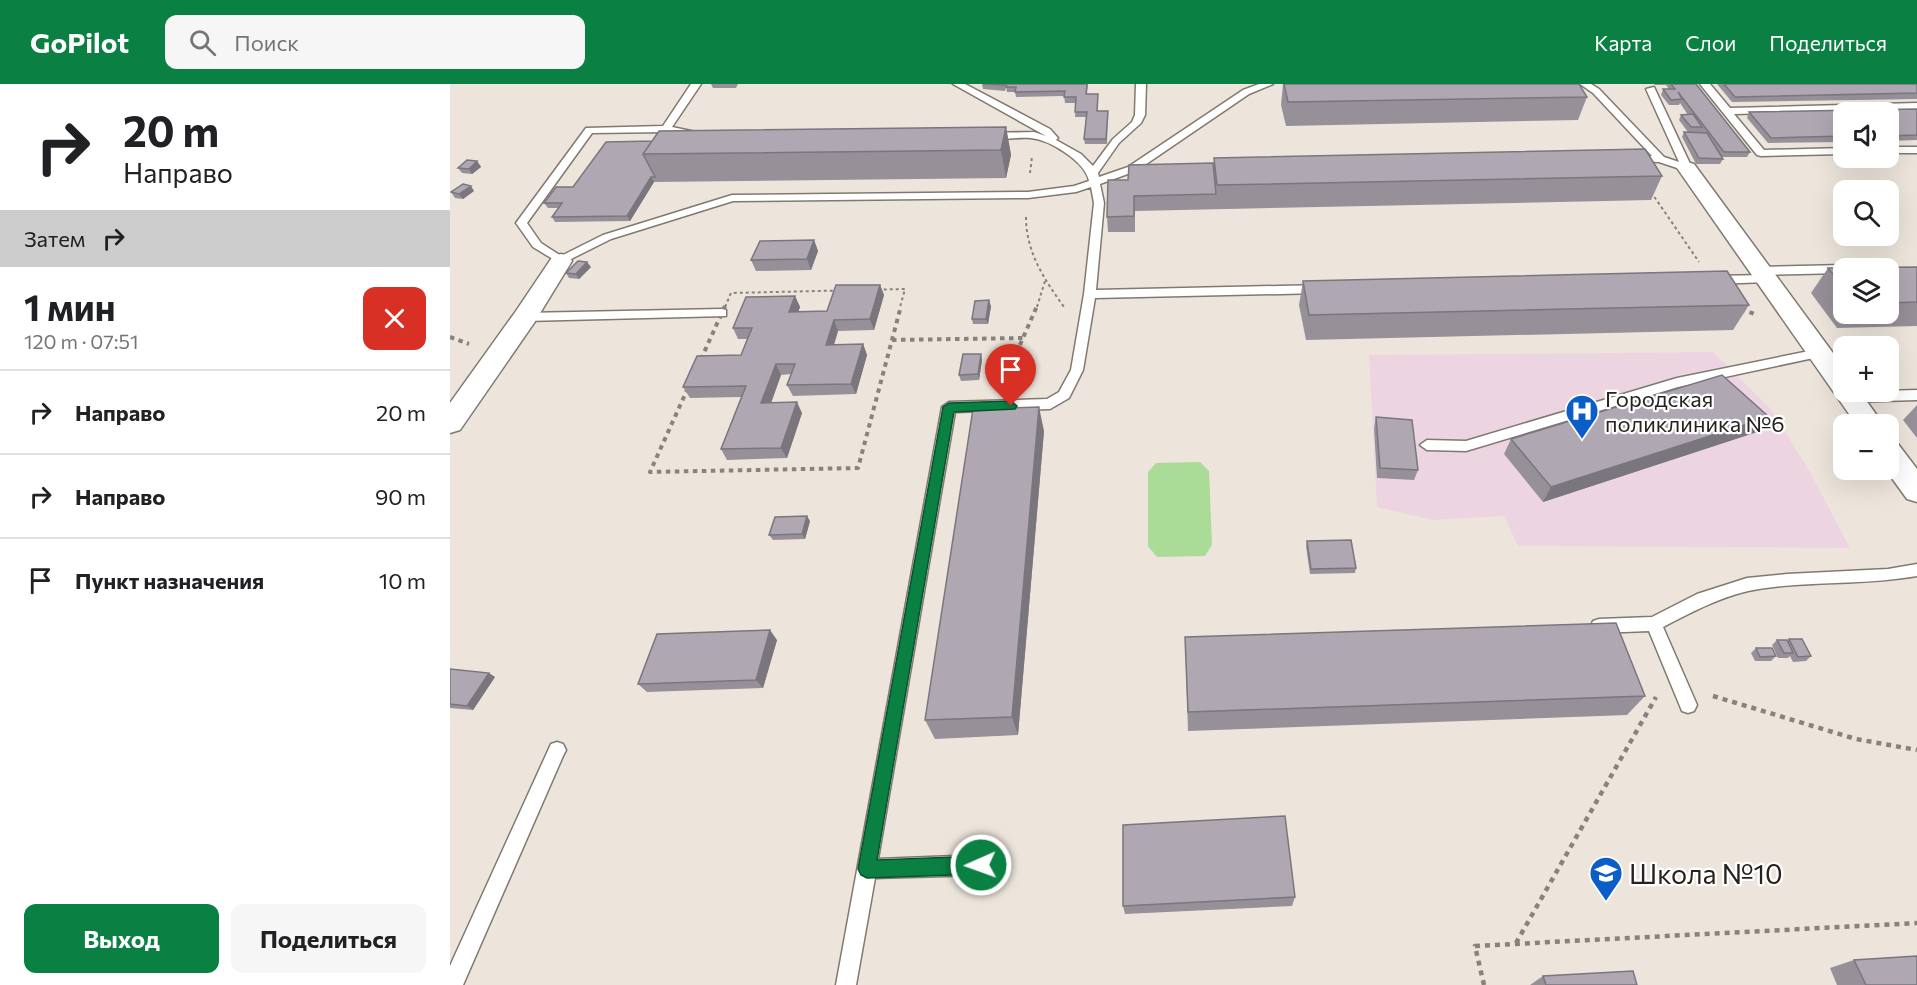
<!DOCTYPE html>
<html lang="ru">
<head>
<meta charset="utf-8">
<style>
	:root { --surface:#fff; --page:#f6f6f6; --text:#202124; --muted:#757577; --line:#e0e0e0; --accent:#0b8043 }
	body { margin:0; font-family:Commissioner,sans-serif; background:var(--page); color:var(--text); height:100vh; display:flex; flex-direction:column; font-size:22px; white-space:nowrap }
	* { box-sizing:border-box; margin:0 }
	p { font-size:20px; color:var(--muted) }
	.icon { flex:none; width:33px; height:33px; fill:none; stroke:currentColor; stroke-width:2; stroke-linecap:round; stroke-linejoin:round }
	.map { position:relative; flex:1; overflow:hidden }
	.sheet { display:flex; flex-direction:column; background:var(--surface); width:450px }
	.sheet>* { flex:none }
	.guide { background:#fff; color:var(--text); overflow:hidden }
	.tools { position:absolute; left:1383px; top:18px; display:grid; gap:12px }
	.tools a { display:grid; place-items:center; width:66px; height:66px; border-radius:12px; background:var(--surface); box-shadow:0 6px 24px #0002; font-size:30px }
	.pin { position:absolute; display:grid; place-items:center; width:51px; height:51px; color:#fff; margin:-62px -26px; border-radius:50% 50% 50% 0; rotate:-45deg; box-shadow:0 0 6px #0007 }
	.pin .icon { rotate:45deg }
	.me { position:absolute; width:66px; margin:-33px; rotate:268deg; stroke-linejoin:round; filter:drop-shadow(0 0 4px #0008) }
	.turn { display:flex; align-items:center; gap:21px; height:126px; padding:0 24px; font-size:27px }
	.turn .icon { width:78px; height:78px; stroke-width:2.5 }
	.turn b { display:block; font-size:42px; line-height:51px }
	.then { display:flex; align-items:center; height:57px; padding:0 24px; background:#0003; gap:12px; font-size:22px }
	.round { display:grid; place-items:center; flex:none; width:63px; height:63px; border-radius:12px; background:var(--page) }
	.headline { display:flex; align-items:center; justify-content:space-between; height:102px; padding:0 24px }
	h1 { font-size:36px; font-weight:700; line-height:45px }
	.button { display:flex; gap:12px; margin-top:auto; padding:12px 24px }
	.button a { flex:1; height:69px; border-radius:12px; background:var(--accent); color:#fff; font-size:24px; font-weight:700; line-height:69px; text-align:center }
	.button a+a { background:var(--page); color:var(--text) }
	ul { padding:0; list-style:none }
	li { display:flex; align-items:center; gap:18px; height:84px; padding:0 24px; border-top:2px solid var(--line) }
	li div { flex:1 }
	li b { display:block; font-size:22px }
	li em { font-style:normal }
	header { display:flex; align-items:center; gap:36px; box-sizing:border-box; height:84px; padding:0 30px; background:var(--accent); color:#fff }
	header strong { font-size:28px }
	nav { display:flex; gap:33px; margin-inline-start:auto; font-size:21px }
	.search { width:420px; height:54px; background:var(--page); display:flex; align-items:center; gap:15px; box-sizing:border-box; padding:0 21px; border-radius:12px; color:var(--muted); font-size:22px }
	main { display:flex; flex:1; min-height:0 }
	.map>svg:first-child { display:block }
</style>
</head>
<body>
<header>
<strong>GoPilot</strong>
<div class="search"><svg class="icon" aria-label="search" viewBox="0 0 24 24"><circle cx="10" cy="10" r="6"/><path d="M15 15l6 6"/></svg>Поиск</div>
<nav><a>Карта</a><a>Слои</a><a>Поделиться</a></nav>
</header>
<main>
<section class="sheet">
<div class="guide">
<div class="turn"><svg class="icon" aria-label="right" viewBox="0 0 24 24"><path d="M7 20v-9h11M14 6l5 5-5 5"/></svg><div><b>20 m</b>Направо</div></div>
<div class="then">Затем<svg class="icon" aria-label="right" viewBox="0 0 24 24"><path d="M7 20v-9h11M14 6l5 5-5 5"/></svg></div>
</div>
<div class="headline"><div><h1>1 мин</h1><p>120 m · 07:51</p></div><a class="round" style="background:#d93025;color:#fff"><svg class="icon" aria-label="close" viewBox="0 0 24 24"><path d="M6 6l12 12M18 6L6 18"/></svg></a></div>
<ul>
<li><svg class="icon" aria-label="right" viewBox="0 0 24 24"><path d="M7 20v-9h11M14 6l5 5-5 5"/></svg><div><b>Направо</b></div><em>20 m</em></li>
<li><svg class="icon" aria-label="right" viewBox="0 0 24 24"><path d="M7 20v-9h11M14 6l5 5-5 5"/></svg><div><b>Направо</b></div><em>90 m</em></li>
<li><svg class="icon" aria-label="arrive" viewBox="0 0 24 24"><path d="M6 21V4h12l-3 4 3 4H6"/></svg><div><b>Пункт назначения</b></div><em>10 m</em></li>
</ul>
<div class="button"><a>Выход</a><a>Поделиться</a></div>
</section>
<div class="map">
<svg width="1467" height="901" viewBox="0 0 1467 901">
	<rect width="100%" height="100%" fill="#ede5db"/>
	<!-- medical -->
	<path fill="#ecd5e1" d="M1263 268 1320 324 1360 388 1400 464 1068 462 1054 432 983 436 927 423 919 271Z"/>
	<!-- green -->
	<path fill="#abdc97" d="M750 378 759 387 762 461 755 472 707 473 698 462V388L706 379Z"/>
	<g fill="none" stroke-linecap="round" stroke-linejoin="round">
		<!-- lane casing -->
		<g stroke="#807970" stroke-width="3">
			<path id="lane" d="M241 0H251L222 43 246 48V52L216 48 142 49 77 139 91 159 111 172 153 151 282 111 578 108 624 102 639 97C636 78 599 55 580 54 564 53 548 57 533 54V50L536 49 584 48 596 52 503 0H515L600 45 608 54 606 56 631 70 643 82 663 55 682 38 685 31 686 0H696L695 31 691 39 669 59 648 89 649 93 678 83 793 6 809 0H823L799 10 686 87 650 100 654 119 646 206 872 201 878 205 872 209 645 214 633 286 619 314 600 325 505 328 428 775 531 771 538 774 541 781 538 788 531 791 425 794 406 901H386L492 323 499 318 597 315 609 308 621 286 634 210 644 119 641 103 626 108 578 114 283 117 161 155 111 180 83 163 66 139 136 44 213 42Z
				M1130 0H1141L1149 5 1214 73 1229 78 1196 5 1204 3 1242 84 1241 86H1233L1209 78 1179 77V73L1202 72 1143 9Z
				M1250 0H1260L1280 24 1467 19V25L1284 30 1314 66 1394 64V70L1311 72 1307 71Z
				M1438 63H1467V69H1438Z
				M1394 181 1399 184H1394V189L1310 191 1304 187 1310 183Z
				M1316 191 1320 192V198L1262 200 1256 196 1262 192Z
				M272 225 276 226V232L75 237 69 233 75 229Z
				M1369 265 1373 266 1375 269 1373 272 1228 303 1016 367 977 366 970 361 977 356 1016 357 1227 294Z
				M1467 306V316L1400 318 1393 313 1400 308Z
				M1467 480V492C1411 502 1353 496 1298 507 1268 514 1240 529 1213 543L1247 621 1244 627 1238 629 1232 627 1199 547 1149 549 1143 547 1141 542 1143 537 1149 535 1202 533 1247 510 1297 494 1337 490 1438 485Z
				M107 658 113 660 116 666 113 672 13 901H0V882L101 660Z"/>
		</g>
		<!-- street casing -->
		<g stroke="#807970" stroke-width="3">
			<path id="street" d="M1237 78 1244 80 1394 284V308H1410L1433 340H1406L1227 84 1230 80Z
				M111 170 119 172 122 177 84 239 10 346 0 349V319L66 227 103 172Z
				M1438 357 1448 360 1467 385V418L1457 415 1436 386H1438Z"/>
		</g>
		<!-- path-far2 -->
		<path stroke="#88827b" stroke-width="2" stroke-dasharray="3 3" stroke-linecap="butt" d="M580 89 582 73
			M1201 108 1249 178
			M576 133C576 168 594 195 614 223
			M275 223 281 209 455 205 450 223
			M587 223 595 197"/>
		<!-- path-far1 -->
		<path stroke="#88827b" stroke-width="4" stroke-dasharray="4.5 4.5" stroke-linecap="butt" d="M275 222 200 388 408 384 451 222
			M1291 225 1307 231
			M0 253 19 260
			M442 256 574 254
			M546 299 569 263 587 222"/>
		<!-- path -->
		<path stroke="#88827b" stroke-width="4.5" stroke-dasharray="5 5" stroke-linecap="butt" d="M1263 612 1406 655 1467 666
			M1066 859 1206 613
			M1034 901 1025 862 1467 839"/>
		<!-- lane -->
		<use href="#lane" fill="#fff" fill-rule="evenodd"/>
		<!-- street -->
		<use href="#street" fill="#fff" fill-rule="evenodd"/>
	</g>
	<!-- wall -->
	<path fill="#969099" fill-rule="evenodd" d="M261 0H288L286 4H263Z
		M532 0H638L637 10H648V27H658L657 60H635L634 55 636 33H625L626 19H615L614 12 566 13 565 8H557L556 3 555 7 533 5Z
		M833 0H1129L1137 13 1128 36 836 42 831 21Z
		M1204 0H1246L1300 68 1297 73H1272L1273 75 1270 80H1246L1232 53 1234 48H1238L1229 36 1231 31H1238L1230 19 1229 21H1219L1211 11 1213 5H1219L1216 1H1205Z
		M1267 0H1467V15L1282 18Z
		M1467 25V56L1438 57V28H1394V58L1318 59 1297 34 1299 28Z
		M556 43 561 71 556 94 204 98 180 137 105 138 102 133 108 124H98L94 119 123 103 202 57Z
		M764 74 1212 92 1201 116 685 127V148H658L657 133 678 96 764 82Z
		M27 77 31 83 22 90 12 89 8 84Z
		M24 107 13 115 5 114 1 108Z
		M364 156 368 167 361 186 306 187 301 176Z
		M141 183 129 195 119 194 116 189Z
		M1467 183V242L1387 244 1361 209 1378 184ZM1394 184H1438V230H1394Z
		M853 197 1299 221 1283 246 856 256 849 221Z
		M430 201 434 211 424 246 388 247 384 260H413L417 271 406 310 343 312 337 301 341 290 331 291 321 319 352 329 337 374 277 376 271 365 291 313 240 314 233 303 291 271 298 255H288L283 244 345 212 350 223 348 228 377 227Z
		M541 222 538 240H523L522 235Z
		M531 270 532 276 529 296 511 297 509 291Z
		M1467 321V354L1453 336Z
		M926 333 968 386 964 396 927 394 924 344Z
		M1319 333 1307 348 1093 418 1054 370 1061 355Z
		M594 347 568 651 485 655 475 636Z
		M360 437 355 455 323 456 319 451Z
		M857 457 906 484 905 489 860 490 856 462Z
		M735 553 1195 612 1177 631 738 647Z
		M1339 555 1361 572 1356 577 1343 578 1340 572 1338 574H1328L1322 561 1327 556 1337 557Z
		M327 556 313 604 197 608 188 600Z
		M1306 564 1326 572 1321 577H1305L1301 569Z
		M0 585 45 593 23 626 0 624Z
		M845 813 842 822 675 830 673 822Z
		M1404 876 1467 901H1387L1380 884Z
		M1093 892 1187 901H1080Z"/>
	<!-- shaded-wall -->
	<path fill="#7a767d" d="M556 43 561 71 556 94 551 66Z
		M27 77 31 83 22 90 19 85Z
		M201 93 204 98 180 137 177 132Z
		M21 102 24 107 13 115 9 110Z
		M364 156 368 167 361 186 357 175Z
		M137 178 141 183 129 195 126 190Z
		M430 201 434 211 424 246 420 235Z
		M345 212 350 223 344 239 339 228Z
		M539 216 541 222 538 240 536 235Z
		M384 236 388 247 381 271 376 261Z
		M413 260 417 271 406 310 401 300Z
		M531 270 532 276 529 296 528 290Z
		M326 280 331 291 317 330 311 319Z
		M347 318 352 329 337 374 331 364Z
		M589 323 594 347 568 651 562 633Z
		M1319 333 1307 348 1093 418 1101 403Z
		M357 432 360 437 355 455 352 450Z
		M320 546 327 556 313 604 306 596Z
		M39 589 45 593 23 626 17 622Z"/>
	<!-- building -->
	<path fill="#afa8b2" stroke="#7a767d" stroke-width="1.5" d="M534 0H555L554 1Z
		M557 0H637L636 10H648L647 27H658L656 55H634L637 28H625L626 13H614L615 7 565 8 566 3H556Z
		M834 0H1129L1137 13 838 18Z
		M1221 0H1246L1300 68H1274L1228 8 1232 15 1221 16 1213 5H1225Z
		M1274 0H1467V9L1285 13Z
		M1467 25V51L1438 52V28H1394V52L1321 54 1299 28Z
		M1243 30 1252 43H1241L1231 31Z
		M556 43 551 66 193 70 209 47Z
		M1234 48 1257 49 1273 75 1249 74Z
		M202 57 193 70 205 93H201L177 132 102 133 112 119H94L106 103H123L156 58Z
		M1195 65 1212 92 767 101 764 74Z
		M17 76 27 77 19 85 8 84Z
		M763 79 766 110 684 112V132L657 133 658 96H678L679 81Z
		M13 100 21 102 9 110 1 108Z
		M364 156 357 175 301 176 310 157Z
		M128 177 137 178 126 190 116 189Z
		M1467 183V218L1438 219V184H1394V204L1378 184Z
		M1277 187 1299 221 859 231 853 197Z
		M386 201H430L420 235 384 236 376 261 413 260 401 300 337 301 345 280H326L311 319 347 318 331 364 271 365 296 302 233 303 247 272 291 271 302 244H283L296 213 345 212 339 228 377 227Z
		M539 216 536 235H522L525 217Z
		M513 270H531L528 290 509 291Z
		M1272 291 1319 333 1101 403 1061 355Z
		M589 323 562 633 475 636 523 325Z
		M926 333 962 336 968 386 930 384Z
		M357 432 352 450 319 451 325 433Z
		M901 456 906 484 861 485 857 457Z
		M1166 539 1195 612 738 628 735 553Z
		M320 546 306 596 188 600 207 550Z
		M1339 555H1352L1361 572 1348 573Z
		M1327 556H1337L1343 569H1334Z
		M1306 564H1322L1326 572 1310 573Z
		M0 585 39 589 17 622 0 620Z
		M835 732 845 813 673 822V741Z
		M1467 872V901H1416L1404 876Z
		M1183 887 1187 901H1096L1093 892Z"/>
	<!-- route -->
	<path fill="#0b8043" stroke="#07532c" stroke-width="1.5" d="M561 317 567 322 565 325 504 328 427 776 531 772 537 775 539 781 537 787 531 790 417 794 411 791 408 785 493 323 499 319Z"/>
	<!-- icons -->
	<defs>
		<g id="hospital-pin" transform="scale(1.725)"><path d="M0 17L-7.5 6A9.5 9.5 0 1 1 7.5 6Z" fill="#0b5ec7" stroke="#fff"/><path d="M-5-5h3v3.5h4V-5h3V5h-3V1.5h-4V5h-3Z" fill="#fff"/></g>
		<g id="school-pin" transform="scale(1.725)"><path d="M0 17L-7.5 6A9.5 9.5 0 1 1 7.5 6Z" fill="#0b5ec7" stroke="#fff"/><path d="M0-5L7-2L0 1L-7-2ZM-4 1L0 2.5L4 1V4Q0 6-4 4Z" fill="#fff"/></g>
	</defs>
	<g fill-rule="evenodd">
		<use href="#hospital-pin" x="1132" y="327"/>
		<use href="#school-pin" x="1156" y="789"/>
	</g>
	<g text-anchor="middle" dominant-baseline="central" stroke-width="4.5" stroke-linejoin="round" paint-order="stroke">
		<!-- poi labels -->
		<g font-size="22" fill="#26231f" stroke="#fff" text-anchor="start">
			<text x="1155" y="314">Городская<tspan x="1155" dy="25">поликлиника №6</tspan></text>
		</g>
		<!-- near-poi labels -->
		<g font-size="27" fill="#26231f" stroke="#fff" text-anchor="start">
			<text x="1179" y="789">Школа №10</text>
		</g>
	</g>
</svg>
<div class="tools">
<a><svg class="icon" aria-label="sound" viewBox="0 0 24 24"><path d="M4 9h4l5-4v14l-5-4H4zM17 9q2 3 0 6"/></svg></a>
<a><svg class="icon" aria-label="search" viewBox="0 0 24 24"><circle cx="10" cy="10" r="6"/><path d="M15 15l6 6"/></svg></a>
<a><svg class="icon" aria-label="layers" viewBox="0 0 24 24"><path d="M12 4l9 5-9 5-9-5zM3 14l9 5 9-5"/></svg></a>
<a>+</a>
<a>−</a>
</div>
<div class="pin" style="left:561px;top:322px;background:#d93025"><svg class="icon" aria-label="arrive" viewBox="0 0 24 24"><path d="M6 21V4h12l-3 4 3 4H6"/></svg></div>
<svg class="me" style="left:531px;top:781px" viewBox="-20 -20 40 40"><circle r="17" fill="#0b8043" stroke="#fff" stroke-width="3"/><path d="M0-11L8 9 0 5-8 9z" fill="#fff"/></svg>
</div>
</main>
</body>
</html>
